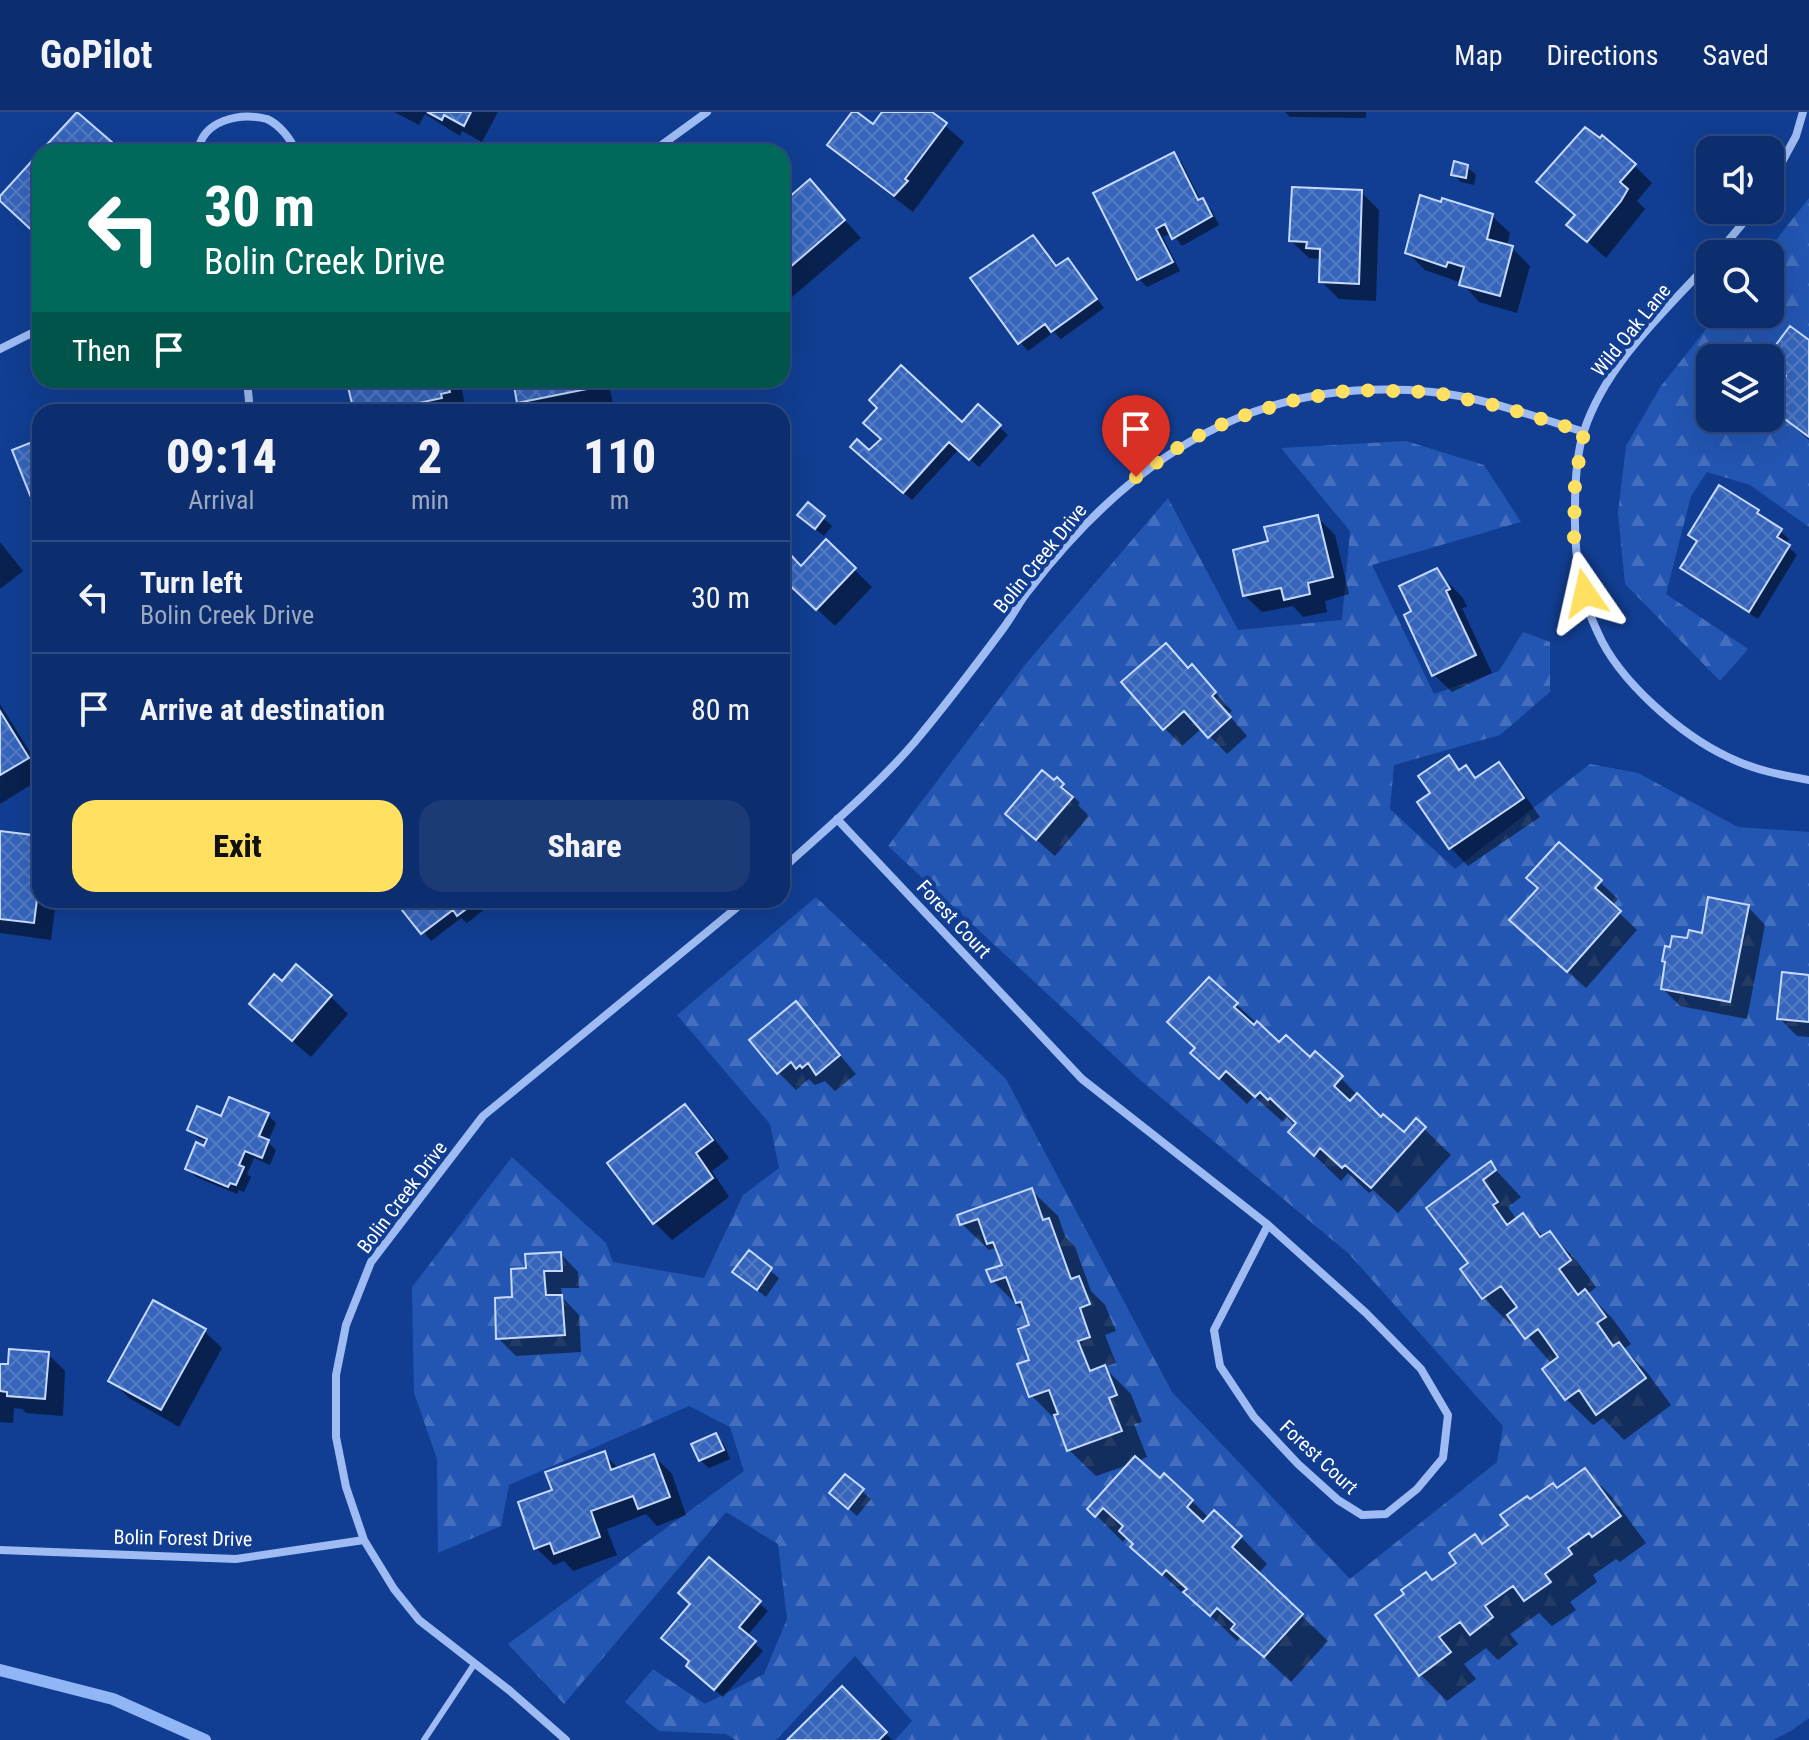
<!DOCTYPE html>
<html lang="en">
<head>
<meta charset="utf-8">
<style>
	:root { --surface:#0d2e6e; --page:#1b3a76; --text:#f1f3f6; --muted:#9aa8c2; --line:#2d4a81; --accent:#ffe060 }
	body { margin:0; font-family:"Roboto Condensed",sans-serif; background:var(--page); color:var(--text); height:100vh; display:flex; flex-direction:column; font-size:30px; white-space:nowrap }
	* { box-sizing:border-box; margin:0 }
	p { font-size:26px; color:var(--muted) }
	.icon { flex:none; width:44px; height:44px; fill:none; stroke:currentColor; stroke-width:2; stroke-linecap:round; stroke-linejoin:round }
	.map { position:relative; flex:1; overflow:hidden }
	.sheet { position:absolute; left:32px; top:292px; width:758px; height:504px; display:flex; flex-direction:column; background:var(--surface); border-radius:24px; box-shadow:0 8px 32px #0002,0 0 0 2px var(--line) }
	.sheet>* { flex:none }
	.banner { position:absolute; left:32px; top:32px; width:758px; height:244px; border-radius:24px; box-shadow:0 8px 32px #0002,0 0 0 2px var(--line); background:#00695c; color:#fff; overflow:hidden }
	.buttons { position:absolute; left:1696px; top:24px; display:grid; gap:16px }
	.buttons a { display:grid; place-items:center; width:88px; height:88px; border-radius:16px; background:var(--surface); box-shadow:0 8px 32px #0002,0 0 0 2px var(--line); font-size:40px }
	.pin { position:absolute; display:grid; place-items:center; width:68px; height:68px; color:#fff; margin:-82px -34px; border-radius:50% 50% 50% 0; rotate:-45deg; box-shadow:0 0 8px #0007 }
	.pin .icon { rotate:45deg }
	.me { position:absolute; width:88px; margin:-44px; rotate:349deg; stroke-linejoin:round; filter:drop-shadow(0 0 6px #0008) }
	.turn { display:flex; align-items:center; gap:28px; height:168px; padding:0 40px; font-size:36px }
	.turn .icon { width:104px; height:104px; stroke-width:2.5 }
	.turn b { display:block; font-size:56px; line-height:68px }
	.then { display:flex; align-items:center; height:76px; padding:0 40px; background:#0003; gap:16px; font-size:30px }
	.eta { display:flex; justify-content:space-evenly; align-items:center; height:136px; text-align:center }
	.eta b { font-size:48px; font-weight:800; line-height:56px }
	.button { display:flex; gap:16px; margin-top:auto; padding:16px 40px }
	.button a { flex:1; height:92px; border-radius:24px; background:var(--accent); color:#111; font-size:32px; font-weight:800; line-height:92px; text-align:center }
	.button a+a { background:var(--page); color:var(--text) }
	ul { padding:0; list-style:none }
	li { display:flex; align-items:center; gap:24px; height:112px; padding:0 40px; border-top:2px solid var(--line) }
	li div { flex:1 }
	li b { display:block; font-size:30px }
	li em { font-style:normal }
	header { display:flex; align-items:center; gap:48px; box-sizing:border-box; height:112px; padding:0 40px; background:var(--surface); border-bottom:2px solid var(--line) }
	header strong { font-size:38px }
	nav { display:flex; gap:44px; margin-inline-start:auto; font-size:28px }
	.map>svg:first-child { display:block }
</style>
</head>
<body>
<header>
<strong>GoPilot</strong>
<nav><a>Map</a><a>Directions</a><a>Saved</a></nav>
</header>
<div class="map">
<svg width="1809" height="1628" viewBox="0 0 1809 1628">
	<defs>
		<pattern id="forest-firs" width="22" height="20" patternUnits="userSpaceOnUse" patternTransform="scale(2)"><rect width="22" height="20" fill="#2356b2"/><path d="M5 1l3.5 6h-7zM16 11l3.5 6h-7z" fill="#446fbe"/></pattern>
		<pattern id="building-cross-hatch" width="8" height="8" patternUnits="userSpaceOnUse" patternTransform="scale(2)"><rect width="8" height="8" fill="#3564ba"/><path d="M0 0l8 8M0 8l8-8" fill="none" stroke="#537bc4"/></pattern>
	</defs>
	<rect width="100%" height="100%" fill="#113e92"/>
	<!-- forest -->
	<path fill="url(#forest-firs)" fill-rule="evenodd" d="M1809 86V415L1750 373 1707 360 1691 384 1666 482 1748 537 1720 569 1625 472 1618 401 1626 334 1661 274 1718 202H1770V142H1765ZM1710 246H1770V306H1710Z
		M1406 329 1484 353 1521 410 1372 453 1434 582 1499 559 1523 520 1550 530V580L1500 623 1394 653 1390 697 1455 757 1590 652 1638 661 1738 715 1809 720V1606L1791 1619 1773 1628H895L912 1609 855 1544 776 1628H736L726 1622 659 1619 625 1590 653 1557 705 1592 764 1562 787 1507 778 1432 726 1400 564 1592 508 1532 744 1359 730 1315 689 1294 509 1373 501 1414 438 1441 437 1347 414 1281 412 1175 512 1045 606 1131 613 1150 704 1166 743 1083 779 1056 770 1012 677 903 816 785 1006 967 1172 1280 1350 1467 1497 1350 1503 1314 1348 1141 1139 967 888 734 1024 554 1168 386 1238 518 1342 508 1350 419 1281 336Z"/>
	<!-- shadow -->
	<path fill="#0007" d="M394 0H498L482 30 462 19 460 24 425 2 419 13Z
		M885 0H929L964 30 913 100 847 50 830 33 874 15Z
		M1285 0H1366V6L1290 5Z
		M111 32 119 40H43Z
		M1174 43 1182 51 1201 89 1211 97 1219 113 1182 134 1172 121 1163 125 1180 159 1147 175 1139 167Z
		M1634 53 1652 71 1637 89 1645 97 1606 146 1569 113 1576 104 1539 70Z
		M1467 55 1476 63 1474 73 1461 70 1453 62Z
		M810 70 861 126 785 191 782 188V91Z
		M1361 80 1379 98 1376 189 1339 187 1321 169 1320 147 1309 146 1291 129Z
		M1492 104 1510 121 1507 135 1512 136 1530 154 1517 201 1479 190 1462 171 1425 158 1407 140Z
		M1068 148 1104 196 1061 227 1054 220 1028 239 1020 230Z
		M1809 231V328L1770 294V289L1786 267 1770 251 1769 246Z
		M366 268H460L466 298 458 300H356L367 273Z
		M515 268H608L613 292 575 300H529L519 290Z
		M978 295 1008 323 979 355 959 337 912 388 861 343 869 341 883 327 962 313Z
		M808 393 832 414 824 424 808 411Z
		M1758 400 1789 427 1785 432 1797 443 1758 507 1691 464 1682 456 1698 431 1691 423Z
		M1317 405 1335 423 1349 482 1325 489 1327 500 1303 505 1293 494 1262 500 1244 483 1270 431Z
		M0 430 23 459 0 477Z
		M826 430 872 475 835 514 782 464V449L802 456Z
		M1436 458 1463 486 1467 495 1462 496 1492 561 1452 580 1434 563 1414 500Z
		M1192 555 1232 599 1228 602 1247 624 1227 642 1202 616 1182 634 1145 596Z
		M0 592 40 656V667L0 692Z
		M1449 646 1462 659 1466 656 1477 667 1499 653 1516 671 1540 705 1468 754 1451 736 1419 691 1432 681Z
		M1057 668 1080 691 1078 693 1089 704 1055 744 1007 702Z
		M0 721 40 726V788H56L51 828 0 821Z
		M1559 732 1618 787 1612 794 1637 818 1586 876 1530 825 1540 777Z
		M397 788H496L467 811 461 806 431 829Z
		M1748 795 1765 813 1747 907 1680 894 1663 877 1672 837 1704 823Z
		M1809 865V925L1797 924 1779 906Z
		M282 872 330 884 348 902 311 945 269 909Z
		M796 892 856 962 835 979 825 969 815 973 809 967 796 978 778 960Z
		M1236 892 1280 932 1341 966 1381 1008 1404 1023 1416 1009 1451 1043 1398 1101 1373 1078 1369 1081 1348 1061 1341 1069 1290 1020 1296 1014 1287 1005 1283 1010 1254 984 1247 992 1193 941 1197 937 1170 910Z
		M685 994 703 1012 729 1046 712 1059 729 1085 672 1128 655 1111 610 1052Z
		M268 1003 276 1011 268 1030 276 1038 270 1053 254 1046 247 1062 251 1065 244 1080 239 1078 237 1082 196 1065 187 1056 208 1030 198 1026 190 1018 222 1007Z
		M1490 1052 1521 1085 1508 1095 1517 1108 1523 1104 1544 1125 1550 1121 1576 1148 1596 1175 1588 1182 1612 1206 1631 1232 1624 1237 1646 1259 1671 1293 1624 1328 1603 1306 1593 1313 1566 1287 1552 1252 1514 1209 1510 1212 1484 1186 1463 1157 1471 1151 1429 1096Z
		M1031 1078 1058 1104 1065 1124 1075 1135 1091 1179 1105 1193 1116 1219 1105 1223 1116 1251 1104 1255 1131 1282 1142 1310 1134 1312 1147 1345 1138 1349 1160 1369 1192 1389 1209 1406 1241 1425 1267 1452 1258 1462 1328 1529 1291 1570 1242 1524 1237 1529 1192 1486 1190 1488 1133 1435 1135 1433 1127 1425 1123 1430 1090 1397 1131 1352 1096 1364 1069 1338 1058 1310 1031 1283 1032 1214 1026 1199 1022 1195 1020 1196 993 1169 1005 1154 1000 1141 995 1136 989 1138 962 1112Z
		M749 1141 779 1166 766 1185 735 1160Z
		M561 1142 578 1160 579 1176H561L562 1185 579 1203 581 1240 516 1244 498 1226 514 1187 528 1158Z
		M204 1219 222 1236 179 1315 129 1286 111 1268Z
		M48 1242 65 1259 63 1304 26 1301 22 1297 14 1296 13 1311 0 1310V1254H10Z
		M715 1323 724 1332 730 1347 709 1356 700 1348Z
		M604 1342 619 1357 654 1344 672 1362 686 1403 657 1414 646 1402 607 1417 617 1443 573 1459 564 1449 554 1453 536 1436 554 1380Z
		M1585 1358 1612 1385 1646 1431 1620 1450 1616 1447 1593 1463 1597 1470 1570 1490 1576 1498 1552 1514 1539 1501 1510 1522 1518 1532 1498 1548 1486 1536 1464 1552 1476 1567 1447 1589 1420 1562 1433 1470 1458 1451 1475 1425 1484 1433 1511 1413 1530 1390 1558 1378Z
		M862 1379 871 1387 857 1404 840 1389Z
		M709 1448 768 1499 747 1524 763 1539 723 1585 697 1562 691 1550 692 1492Z
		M842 1577 892 1628H790Z"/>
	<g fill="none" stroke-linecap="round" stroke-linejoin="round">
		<!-- stream -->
		<path stroke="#90b6f6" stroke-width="12" d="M0 1558 113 1587 205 1628"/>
	</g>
	<!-- building -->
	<path fill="url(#building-cross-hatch)" stroke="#c5dafd" stroke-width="2" d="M77 0 113 31 104 40H40Z
		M427 0H471L464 14 444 3 442 8Z
		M852 0H857L873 12 882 0H932L947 11 905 67 908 69 894 84 827 33Z
		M1585 15 1600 26 1602 23 1636 52 1620 70 1628 77 1621 89 1587 130 1566 113 1575 103 1536 70Z
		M40 40V122L38 124 0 89V84Z
		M1174 40 1198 88 1203 86 1212 104 1172 127 1165 112 1156 117 1173 150 1137 168 1093 81Z
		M1454 49 1468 53 1466 66 1451 63Z
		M810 67 845 108 782 162V87L785 85 787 87Z
		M1292 75 1362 78 1359 172 1319 170 1320 137 1306 136 1307 130 1289 129Z
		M1420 83 1441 90 1442 86 1493 102 1487 127 1513 134 1500 184 1459 173 1464 155 1448 150 1446 155 1405 141Z
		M1033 123 1056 154 1068 146 1097 187 1051 220 1045 212 1018 232 970 166Z
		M1790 214 1809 228V325L1770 296V285L1786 264 1770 252V246H1766Z
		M901 253 962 310 978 292 1001 313 969 348 949 330 903 381 850 335 857 327 869 338 881 327 863 311 877 296 869 288Z
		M364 268H447L450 280 441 282 442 286 414 292 415 299 412 300H354L348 275 365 271Z
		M513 268H595L597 275 517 291Z
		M40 327V408L12 338Z
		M1719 373 1759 398 1757 401 1782 417 1777 425 1790 433 1749 500 1680 456 1697 429 1688 423Z
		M808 390 825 404 815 417 797 403Z
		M1318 403 1333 465 1308 471 1310 482 1284 488 1281 476 1243 484 1233 438 1268 429 1264 415Z
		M826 427 856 456 816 498 782 466V446L788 440 801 454Z
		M1437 456 1450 477 1446 479 1476 543 1432 564 1404 503 1411 499 1399 474Z
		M1166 531 1188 556 1192 552 1216 580 1212 584 1231 605 1208 626 1184 599 1163 618 1121 570Z
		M0 599 29 646 0 663Z
		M1449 643 1459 658 1466 653 1475 666 1499 650 1524 686 1449 737 1417 690 1430 681 1418 664Z
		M1042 658 1054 668 1057 665 1064 672 1061 675 1073 685 1036 728 1005 702Z
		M0 719 40 724V764L34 811 0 807Z
		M1559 730 1602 768 1595 776 1621 799 1567 860 1509 808 1538 776 1526 766Z
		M1708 785 1749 793 1730 890 1661 877 1665 850 1662 849 1665 834 1670 835 1672 824 1687 826 1689 818 1702 821Z
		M394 788H478L457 804 453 798 421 822Z
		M296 852 332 883 292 929 249 892 274 862 282 869Z
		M1782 860 1809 863V910L1777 907Z
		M1209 865 1238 891 1234 895 1254 913 1257 909 1279 930 1286 923 1310 945 1315 939 1343 964 1334 974 1350 989 1357 981 1381 1005 1383 1002 1404 1020 1416 1006 1426 1015 1371 1076 1345 1053 1342 1056 1320 1036 1314 1044 1288 1020 1296 1011 1270 986 1268 988 1260 980 1255 985 1226 959 1219 967 1190 941 1195 936 1167 910Z
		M796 889 840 943 816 963 808 951 802 956 800 953 796 957 791 950 777 962 749 928Z
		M229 985 269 1001 259 1024 269 1028 262 1046 245 1039 239 1053 244 1055 236 1073 230 1071 228 1075 185 1057 196 1030 204 1034 207 1027 187 1018 197 994 221 1004Z
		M685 992 713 1028 696 1041 713 1066 653 1112 607 1051Z
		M1491 1049 1496 1058 1483 1068 1498 1090 1493 1093 1507 1113 1523 1101 1540 1125 1550 1119 1571 1148 1559 1157 1578 1183 1585 1177 1606 1205 1597 1211 1613 1234 1619 1230 1646 1266 1596 1303 1579 1278 1565 1288 1542 1257 1558 1245 1546 1228 1538 1217 1525 1227 1507 1203 1517 1195 1501 1174 1482 1187 1460 1157 1468 1151 1426 1096Z
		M1032 1076 1043 1108 1049 1106 1071 1167 1079 1164 1090 1192 1080 1196 1090 1225 1078 1229 1090 1259 1105 1253 1117 1283 1109 1286 1122 1319 1067 1339 1054 1303 1058 1302 1049 1278 1029 1285 1017 1252 1029 1248 1018 1217 1029 1213 1021 1190 1016 1191 1006 1165 991 1170 986 1158 1002 1153 993 1130 987 1132 978 1107 960 1113 957 1103Z
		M749 1138 772 1156 757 1178 732 1160Z
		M561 1140 562 1159H544L546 1183H562L565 1223 496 1227 495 1186 512 1185 511 1157 526 1156 525 1142Z
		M153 1188 206 1217 161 1298 108 1269Z
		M9 1237 49 1240 45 1287 7 1284V1280L0 1279V1252H8Z
		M716 1321 724 1338 699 1349 691 1332Z
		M605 1339 611 1358 654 1342 670 1385 638 1397 633 1384 591 1399 600 1425 554 1442 550 1431 534 1437 518 1390 552 1378 545 1360Z
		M1135 1344 1160 1366 1164 1361 1193 1388 1187 1395 1203 1410 1214 1398 1242 1424 1232 1435 1303 1502 1264 1545 1231 1517 1235 1512 1217 1496 1210 1504 1183 1480 1187 1477 1166 1458 1162 1463 1130 1435 1133 1432 1119 1419 1123 1414 1103 1396 1095 1405 1087 1397Z
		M1585 1356 1621 1404 1592 1425 1589 1421 1568 1436 1572 1442 1545 1462 1551 1470 1524 1489 1513 1474 1485 1494 1493 1505 1470 1523 1460 1510 1439 1525 1451 1540 1419 1564 1375 1503 1404 1482 1401 1478 1426 1460 1432 1468 1456 1451 1449 1441 1475 1422 1482 1432 1508 1413 1500 1403 1527 1384 1530 1387 1553 1371 1557 1376Z
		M845 1362 864 1377 848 1397 829 1381Z
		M709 1445 761 1489 739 1515 756 1529 714 1578 686 1554 689 1549 661 1526 690 1492 678 1481Z
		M842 1574 887 1620 879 1628H787Z"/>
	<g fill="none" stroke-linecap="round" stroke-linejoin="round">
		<!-- lane -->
		<path stroke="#9ebcf3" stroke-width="6" d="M424 1628 475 1551"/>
		<!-- street -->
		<path stroke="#9ebcf3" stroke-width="8" d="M198 40C202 8 240 0 267 7 280 13 291 27 296 40
			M652 40 707 0
			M1770 72 1796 24 1803 0
			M1717 142 1754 98
			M1710 150C1663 201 1606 252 1584 319 1576 343 1575 372 1575 397 1574 438 1580 484 1598 521 1619 569 1681 623 1728 645 1754 658 1781 663 1809 668
			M0 237 40 217
			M247 268 250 300
			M837 707 1082 967 1268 1113 1366 1201 1421 1257 1448 1303 1443 1346 1417 1377 1386 1402 1362 1403 1338 1388 1298 1352 1254 1305 1220 1254 1214 1218 1268 1113
			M782 757C826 717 874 677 913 632 944 595 973 557 1002 518 1012 505 1019 490 1029 478 1132 344 1258 262 1432 280 1483 285 1535 305 1584 320
			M0 1438 236 1447 364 1428
			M566 1628 509 1578 419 1508 394 1477 364 1428 346 1375 336 1325V1263L346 1213 371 1150 483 1004 746 788"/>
	</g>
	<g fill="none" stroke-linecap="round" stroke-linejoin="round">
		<!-- route -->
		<path stroke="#ffe060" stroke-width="14" stroke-dasharray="0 25.2" d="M1136 365 1186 330 1233 307 1291 289 1351 278 1433 280 1503 295 1584 320 1575 370 1574 427 1585 481"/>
	</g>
	<g text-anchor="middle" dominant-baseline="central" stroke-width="8" stroke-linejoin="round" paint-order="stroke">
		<!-- street labels -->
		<g font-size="20" fill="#fff" stroke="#113e92">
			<text transform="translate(1631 218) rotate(-51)">Wild Oak Lane</text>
			<text transform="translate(1040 446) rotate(-51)">Bolin Creek Drive</text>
			<text transform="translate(954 807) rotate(47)">Forest Court</text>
			<text transform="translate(402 1085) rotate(-53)">Bolin Creek Drive</text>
			<text transform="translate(1319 1345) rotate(43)">Forest Court</text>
			<text transform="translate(183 1426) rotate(1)">Bolin Forest Drive</text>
		</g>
	</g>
</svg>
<div class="buttons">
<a><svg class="icon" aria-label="sound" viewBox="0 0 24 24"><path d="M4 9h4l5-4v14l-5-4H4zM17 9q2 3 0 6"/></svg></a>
<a><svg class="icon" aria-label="search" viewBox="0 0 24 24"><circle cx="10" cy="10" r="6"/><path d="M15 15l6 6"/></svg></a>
<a><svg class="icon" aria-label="layers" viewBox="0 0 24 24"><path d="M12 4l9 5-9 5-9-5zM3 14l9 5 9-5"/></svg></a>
</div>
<div class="pin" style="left:1136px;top:365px;background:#d93025"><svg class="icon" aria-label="arrive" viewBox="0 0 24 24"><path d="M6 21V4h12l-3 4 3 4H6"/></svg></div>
<svg class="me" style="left:1585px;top:481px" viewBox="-20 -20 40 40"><path d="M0-17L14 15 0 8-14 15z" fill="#ffe060" stroke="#fff" stroke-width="4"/></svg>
<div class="banner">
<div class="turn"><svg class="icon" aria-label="left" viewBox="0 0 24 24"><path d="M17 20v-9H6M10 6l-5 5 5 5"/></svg><div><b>30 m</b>Bolin Creek Drive</div></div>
<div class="then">Then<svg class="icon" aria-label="arrive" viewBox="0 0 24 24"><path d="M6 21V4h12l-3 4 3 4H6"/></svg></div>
</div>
<section class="sheet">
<div class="eta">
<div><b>09:14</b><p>Arrival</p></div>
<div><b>2</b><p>min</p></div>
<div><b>110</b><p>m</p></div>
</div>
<ul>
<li><svg class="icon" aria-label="left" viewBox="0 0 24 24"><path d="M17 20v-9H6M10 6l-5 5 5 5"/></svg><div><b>Turn left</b><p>Bolin Creek Drive</p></div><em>30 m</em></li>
<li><svg class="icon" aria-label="arrive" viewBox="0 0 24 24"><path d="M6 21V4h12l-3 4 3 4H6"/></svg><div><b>Arrive at destination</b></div><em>80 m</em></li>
</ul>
<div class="button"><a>Exit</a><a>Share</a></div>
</section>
</div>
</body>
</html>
